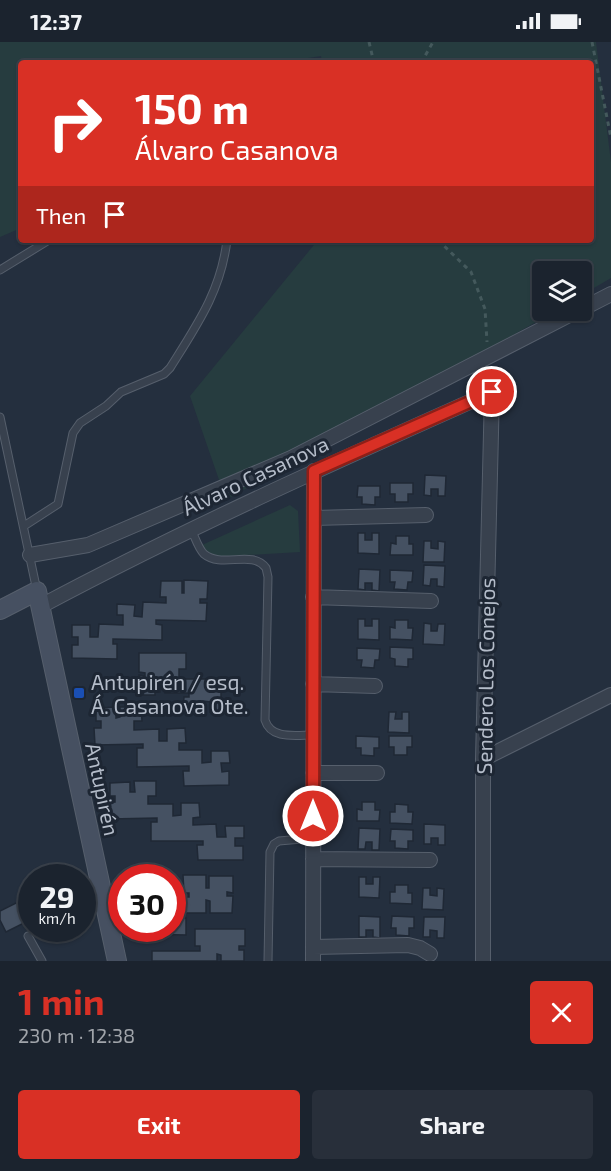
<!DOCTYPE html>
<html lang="en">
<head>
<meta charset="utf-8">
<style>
	:root { --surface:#1b232e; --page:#282f3a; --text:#f1f3f6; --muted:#a0a4aa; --line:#39404a; --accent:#d93025 }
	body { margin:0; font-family:"Exo 2",sans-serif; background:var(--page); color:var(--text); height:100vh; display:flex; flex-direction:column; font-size:22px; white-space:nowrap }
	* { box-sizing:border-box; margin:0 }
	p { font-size:20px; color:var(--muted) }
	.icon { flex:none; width:33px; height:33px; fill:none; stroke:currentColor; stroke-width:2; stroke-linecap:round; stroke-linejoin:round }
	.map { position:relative; height:919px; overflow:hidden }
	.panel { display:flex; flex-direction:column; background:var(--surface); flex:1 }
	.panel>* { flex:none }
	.hud { position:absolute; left:18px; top:18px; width:576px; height:183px; border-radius:6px; box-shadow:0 2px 4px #0004,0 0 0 2px var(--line); background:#d93025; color:#fff; overflow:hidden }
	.controls { position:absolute; left:532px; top:219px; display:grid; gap:12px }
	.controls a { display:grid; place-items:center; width:60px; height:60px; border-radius:6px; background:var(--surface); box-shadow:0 2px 4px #0004,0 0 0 2px var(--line); font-size:30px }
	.speed { position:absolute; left:18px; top:822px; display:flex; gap:12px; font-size:30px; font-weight:700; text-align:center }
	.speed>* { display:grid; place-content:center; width:78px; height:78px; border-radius:50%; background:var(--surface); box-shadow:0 2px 4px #0004,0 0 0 2px var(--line); line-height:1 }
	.speed small { font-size:15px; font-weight:400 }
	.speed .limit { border:9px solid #d22; background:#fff; color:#111 }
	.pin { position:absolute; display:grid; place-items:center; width:51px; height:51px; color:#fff; margin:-26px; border:3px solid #fff; border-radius:50%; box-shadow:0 2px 6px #0007 }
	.me { position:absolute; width:66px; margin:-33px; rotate:0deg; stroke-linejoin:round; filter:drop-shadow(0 0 4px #0008) }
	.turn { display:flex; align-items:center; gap:21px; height:126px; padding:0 18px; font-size:27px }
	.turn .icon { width:78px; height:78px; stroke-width:2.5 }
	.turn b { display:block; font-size:42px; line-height:51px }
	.then { display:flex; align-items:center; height:57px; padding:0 18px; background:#0003; gap:12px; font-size:22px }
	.round { display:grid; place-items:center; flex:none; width:63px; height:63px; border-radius:6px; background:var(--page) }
	.head { display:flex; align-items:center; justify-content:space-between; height:102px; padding:0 18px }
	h1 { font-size:36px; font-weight:700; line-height:45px; color:var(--accent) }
	.button { display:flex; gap:12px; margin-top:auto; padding:12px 18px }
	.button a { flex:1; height:69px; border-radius:6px; background:var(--accent); color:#fff; font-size:24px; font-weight:700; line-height:69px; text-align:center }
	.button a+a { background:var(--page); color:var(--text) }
	.status { display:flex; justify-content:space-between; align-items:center; height:42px; padding:0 30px; background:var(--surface); direction:ltr }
	.status svg { height:16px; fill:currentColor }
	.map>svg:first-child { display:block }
</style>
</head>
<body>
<div class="status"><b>12:37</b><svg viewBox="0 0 49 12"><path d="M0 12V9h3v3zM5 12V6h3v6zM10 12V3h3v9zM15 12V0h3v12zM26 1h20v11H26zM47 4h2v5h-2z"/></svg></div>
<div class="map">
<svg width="611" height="919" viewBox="0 0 611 919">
	<rect width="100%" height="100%" fill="#242f3e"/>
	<!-- green -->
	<path fill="#263c3f" d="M0 0H596L611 120V236L582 253V230H543V268L555 269 226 458 190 354 318 198H591V21H322L321 14 276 21H21V186L0 195Z
		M290 463 298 469 300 510 213 515 204 510 202 503Z"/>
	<!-- building -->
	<path fill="#455162" stroke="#1f2835" stroke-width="1.5" d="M425 433 446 434 445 454H438V447H431V454L424 453Z
		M390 441H413V452H408V460H395V452H390Z
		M358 444H380V455H375V463L362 462V455H357Z
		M358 491H365V498H372V491H379V512L358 511Z
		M396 494H409V502H413V513H390L391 501 396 502Z
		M424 499H431V506L438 507V499L445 500 444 520H423Z
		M424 523 445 524 444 545 437 544V537H431L430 544 423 543Z
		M359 527 380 528 379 549 372 548V541H365V548L358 547Z
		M390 528 413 529 412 540H408L407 548 394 547 395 540H390Z
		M184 538 208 539 207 557H200V561H207L206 579 156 578V582L162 583V598L113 597V602H117V617L72 616V603H78V595H72V583H90V595H98L99 582 123 583V573H117V562L135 563 134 574 142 575 143 560 166 561V555H160L161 539H182V551H184Z
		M358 577H365V584H372V577H379V598L358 597Z
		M395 578H408V586H413L412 598 390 597V585L395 586Z
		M424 581 431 582V589H437L438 582H445L444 603 423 602Z
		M390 605 413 606V617H408V625L395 624V617L390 616Z
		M357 606 380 607 379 618H375L374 626 361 625 362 618H357Z
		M139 611H186V627H179V637H228V648H221V659H227V670H210L211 660 203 659V671L183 670 184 655H189V651H165V638H160V650H155V653H143L144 650H139V633L145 634V631L139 630Z
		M116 665V676L120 675V665H141L142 679H134V688L159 687V699H167V687L185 686 186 701H179V708H202V721L211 720V709H229L230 721H221L222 730 229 729V743L184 744 183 729H189V724L137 725V706H143V702L95 703 94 686H101V679H96V666Z
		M389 670H396L395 677H402V670H409V691L388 690Z
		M356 694 379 695V706H374V714L361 713V706H356Z
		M389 694H412V705H407V713H394V705H389Z
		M134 739H156V754H148V762H173V774L181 773V761H199L200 775 193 776V783L216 782 217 795H226L225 784H244V796H235V804H243V818H198L197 803H203V799H151V780H157V776L109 777V760H115V754H110V741L130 740V750H135Z
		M362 760H375V768H380L379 779H357V767L362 768Z
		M395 762 408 763V770H413L412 782 390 781V770H395Z
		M424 782 445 783V803H438V796H431V802H424Z
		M359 786 380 787 379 808H372V800H366L365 807H358Z
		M391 787 413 788V799H408V807L395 806V799H390Z
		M183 833H206V846H209V834H233V851L227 850V854H233L232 871H210V859L206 858V871H181V876H186V893L141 892V886H172V855H189V851H184Z
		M359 835H366V842H373V835H380L379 856 359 855Z
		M395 843H408V851H412V862L390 861V850H395Z
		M423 846H430V853L437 854V846L444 847 443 868 422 867Z
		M32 853V877L6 890 0 878V869Z
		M359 874 380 875V896L373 895V888H366V895H359Z
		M392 874 414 875V886H409V894L396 893V886H391Z
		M424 875H445L444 896H437V889L430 888V895H423Z
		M195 887H245V904H239V908H244V919H221V913L217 912V919H152V909H200V904H195Z"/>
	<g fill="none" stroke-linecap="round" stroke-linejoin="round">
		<!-- lane casing -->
		<g stroke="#565f6c" stroke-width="9">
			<path id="lane" d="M0 228 49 198
				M0 375 37 549
				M24 484 58 462 73 391 80 381 106 364 121 350 164 332 170 326C197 283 221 249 227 198
				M191 487C195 495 198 506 204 512 222 527 252 507 266 526L268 535 265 678C271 698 296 693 313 693
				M28 894 42 919
				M268 919 270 810 274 802 279 799 313 796"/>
		</g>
		<!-- street casing -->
		<g stroke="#565f6c" stroke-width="16">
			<path id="street" d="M582 267 611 252
				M314 476 426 473
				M30 513 88 503 291 416 579 268
				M313 555 431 559
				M41 564C189 485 339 418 492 350L483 717V919
				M313 642 375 644
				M483 717 611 653
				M313 731H377
				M313 817 430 818
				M313 905 408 903 420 906 430 912
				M313 919 314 429"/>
		</g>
		<!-- secondary casing -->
		<g stroke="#565f6c" stroke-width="20">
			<path id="secondary" d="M0 568 37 549 117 919"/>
		</g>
		<!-- path -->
		<path stroke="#44595c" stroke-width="3" stroke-dasharray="4.5 4.5" stroke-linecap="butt" d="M369 0 374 21
			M592 0 611 96
			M421 21 433 0
			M438 198 471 230 485 267 487 300"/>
		<!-- lane -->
		<use href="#lane" stroke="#38414e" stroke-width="7"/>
		<!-- street -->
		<use href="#street" stroke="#38414e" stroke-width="14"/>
		<!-- secondary -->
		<use href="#secondary" stroke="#465061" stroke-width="18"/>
	</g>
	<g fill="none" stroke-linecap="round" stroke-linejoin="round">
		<!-- route casing -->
		<g stroke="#8d1f18" stroke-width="15">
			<path id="route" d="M313 774 314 429 492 350"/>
		</g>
		<!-- route -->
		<use href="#route" stroke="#d93025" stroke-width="10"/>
	</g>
	<!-- markers -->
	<rect fill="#1a4fb4" stroke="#1d2633" stroke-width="2" x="73" y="645" width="12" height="12" rx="3"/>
	<g text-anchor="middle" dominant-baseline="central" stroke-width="6" stroke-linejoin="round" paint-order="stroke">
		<!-- street labels -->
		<g font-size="21" fill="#b4bcc9" stroke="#1d2633">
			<text transform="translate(255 433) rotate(-25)">Álvaro Casanova</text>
			<text transform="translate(485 634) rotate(-89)">Sendero Los Conejos</text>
			<text transform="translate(103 747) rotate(78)">Antupirén</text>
		</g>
		<!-- poi labels -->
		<g font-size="21" fill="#b4bcc9" stroke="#1d2633" text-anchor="start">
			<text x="91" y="639">Antupirén / esq.<tspan x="91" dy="24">Á. Casanova Ote.</tspan></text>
		</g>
	</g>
</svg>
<div class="controls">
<a><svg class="icon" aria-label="layers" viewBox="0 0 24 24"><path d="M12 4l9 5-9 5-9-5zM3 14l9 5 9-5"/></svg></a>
</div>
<div class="speed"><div>29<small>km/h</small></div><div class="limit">30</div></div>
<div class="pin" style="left:492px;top:350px;background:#d93025"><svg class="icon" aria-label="arrive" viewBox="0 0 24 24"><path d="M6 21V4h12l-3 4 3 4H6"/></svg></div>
<svg class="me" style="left:313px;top:774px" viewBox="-20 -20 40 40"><circle r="17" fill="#d93025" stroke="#fff" stroke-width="3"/><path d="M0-11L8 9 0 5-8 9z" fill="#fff"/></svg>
<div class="hud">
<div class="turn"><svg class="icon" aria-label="right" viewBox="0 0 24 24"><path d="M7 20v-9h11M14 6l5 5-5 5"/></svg><div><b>150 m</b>Álvaro Casanova</div></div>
<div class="then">Then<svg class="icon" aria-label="arrive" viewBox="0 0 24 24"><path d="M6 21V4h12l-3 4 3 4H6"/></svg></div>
</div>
</div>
<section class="panel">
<div class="head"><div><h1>1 min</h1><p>230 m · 12:38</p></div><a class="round" style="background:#d93025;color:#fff"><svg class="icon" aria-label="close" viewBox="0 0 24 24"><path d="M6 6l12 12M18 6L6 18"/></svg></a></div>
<div class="button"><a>Exit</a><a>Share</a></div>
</section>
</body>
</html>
